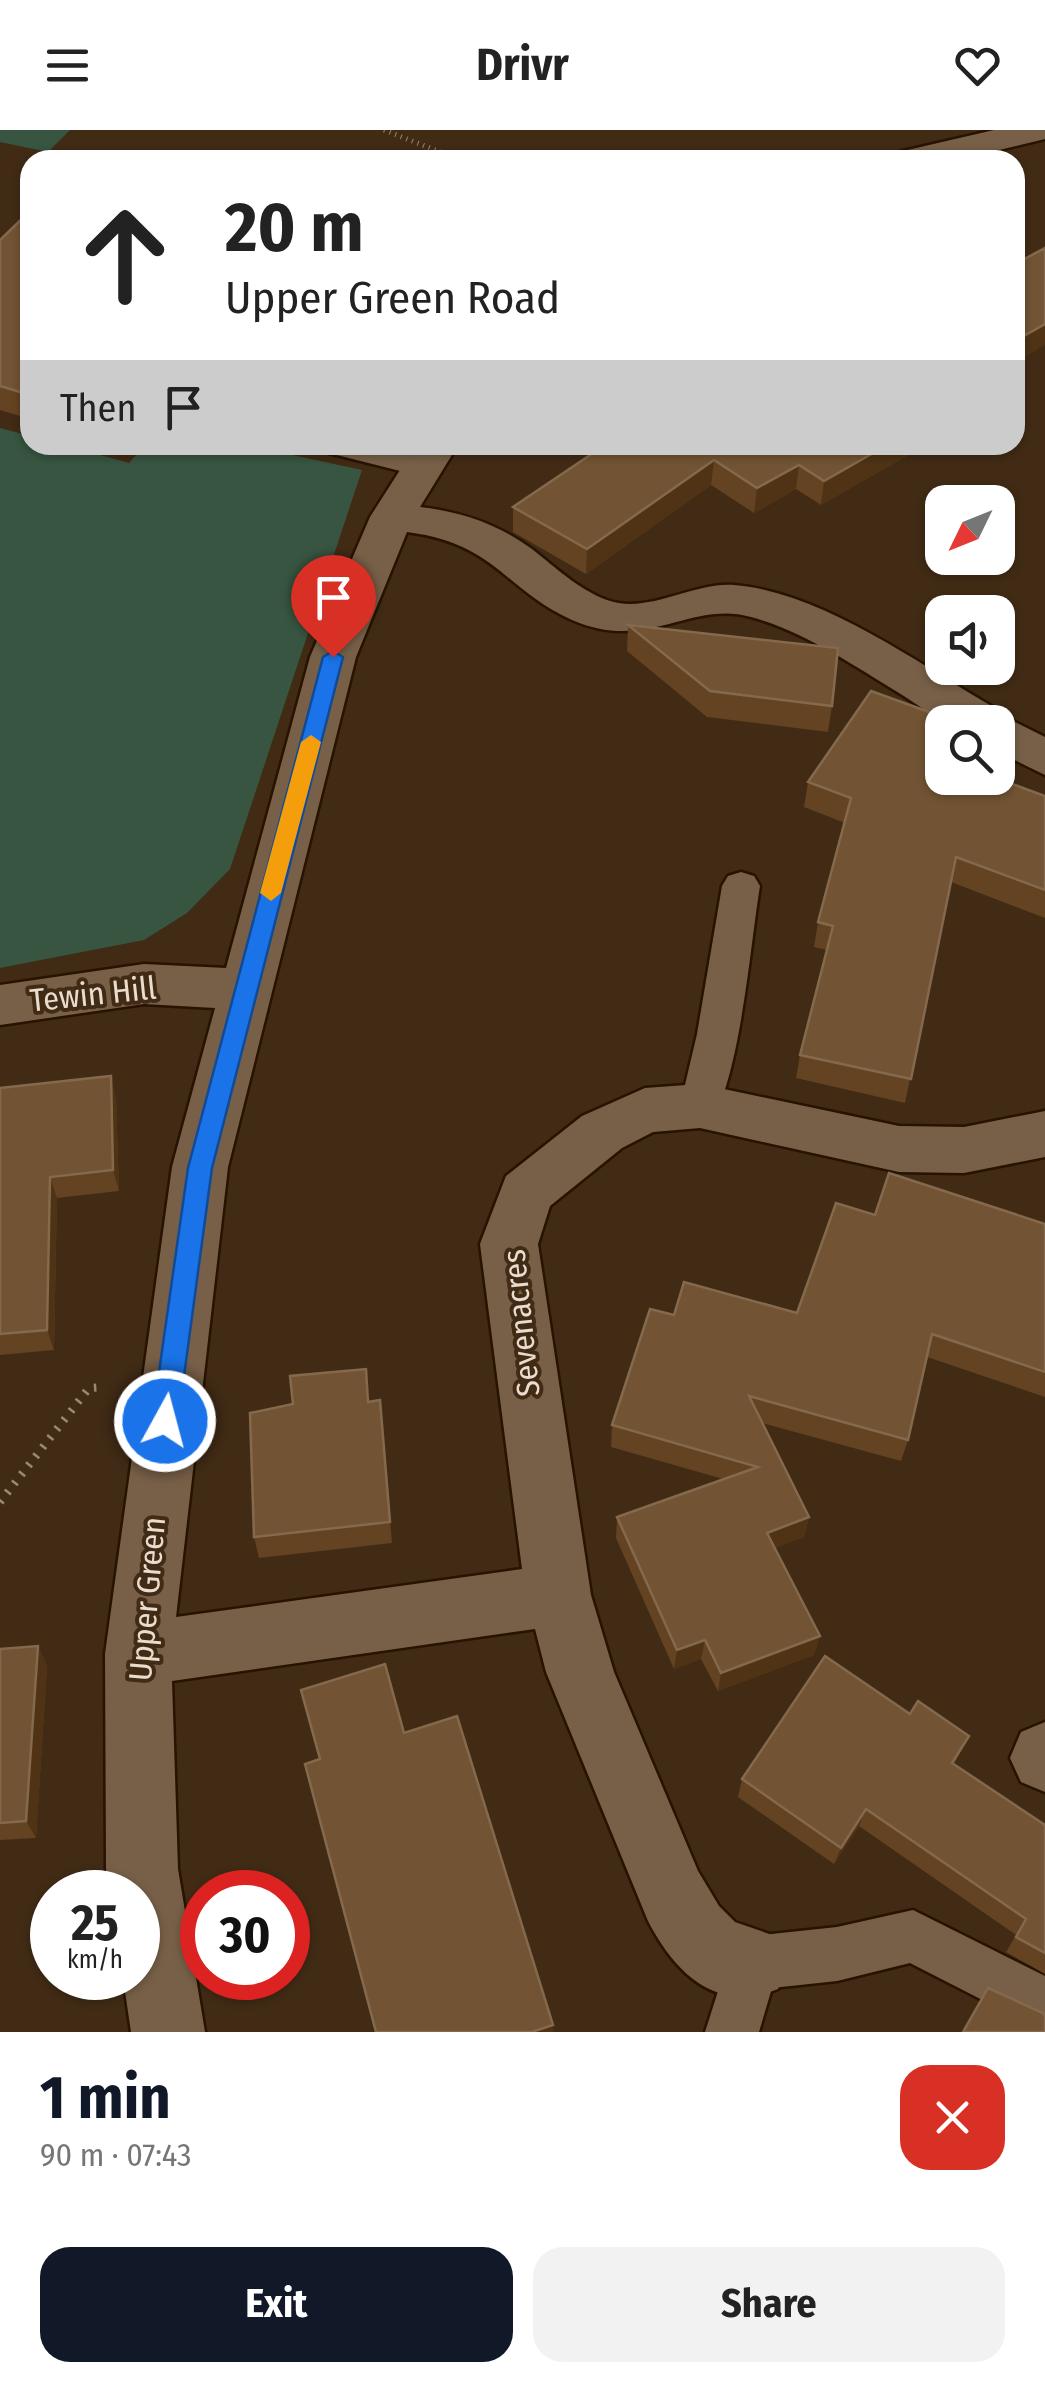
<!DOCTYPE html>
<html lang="en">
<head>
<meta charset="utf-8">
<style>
	:root { --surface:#fff; --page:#f2f2f2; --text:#222; --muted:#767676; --accent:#111827 }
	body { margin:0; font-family:"Fira Sans Condensed",sans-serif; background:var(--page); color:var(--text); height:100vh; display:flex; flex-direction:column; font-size:38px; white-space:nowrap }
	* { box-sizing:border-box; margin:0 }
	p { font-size:32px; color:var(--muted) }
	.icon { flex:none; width:55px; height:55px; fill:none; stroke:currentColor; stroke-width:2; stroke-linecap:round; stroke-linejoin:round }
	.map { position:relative; height:1902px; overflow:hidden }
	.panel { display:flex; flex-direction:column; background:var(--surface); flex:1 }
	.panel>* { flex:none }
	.top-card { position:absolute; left:20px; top:20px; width:1005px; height:305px; border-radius:30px; box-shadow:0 2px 8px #0004; background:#fff; color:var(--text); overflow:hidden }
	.needle { width:65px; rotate:227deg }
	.controls { position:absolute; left:925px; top:355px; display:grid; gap:20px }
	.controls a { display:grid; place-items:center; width:90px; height:90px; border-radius:20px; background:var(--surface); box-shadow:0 2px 8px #0004; font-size:50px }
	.speed { position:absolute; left:30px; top:1740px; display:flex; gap:20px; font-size:50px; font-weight:700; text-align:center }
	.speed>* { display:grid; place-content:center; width:130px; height:130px; border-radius:50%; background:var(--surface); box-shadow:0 2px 8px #0004; line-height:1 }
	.speed small { font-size:25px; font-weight:400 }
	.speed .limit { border:15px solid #d22; background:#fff; color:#111 }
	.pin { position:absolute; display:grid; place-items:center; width:85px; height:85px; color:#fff; margin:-102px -42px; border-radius:50% 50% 50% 0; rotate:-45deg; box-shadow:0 0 10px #0007 }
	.pin .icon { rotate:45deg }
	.me { position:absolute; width:110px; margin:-55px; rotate:7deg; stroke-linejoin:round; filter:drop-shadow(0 0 8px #0008) }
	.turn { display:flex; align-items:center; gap:35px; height:210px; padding:0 40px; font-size:45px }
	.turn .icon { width:130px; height:130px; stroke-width:2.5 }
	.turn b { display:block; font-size:70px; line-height:85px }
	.then { display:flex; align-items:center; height:95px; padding:0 40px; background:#0003; gap:20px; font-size:38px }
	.round { display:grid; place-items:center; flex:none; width:105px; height:105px; border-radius:30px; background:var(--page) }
	.headline { display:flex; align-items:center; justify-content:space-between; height:170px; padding:0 40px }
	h1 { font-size:60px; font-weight:700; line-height:75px; color:var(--accent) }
	.primary-button { display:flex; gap:20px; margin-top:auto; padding:20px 40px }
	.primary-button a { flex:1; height:115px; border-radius:30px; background:var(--accent); color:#fff; font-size:40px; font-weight:700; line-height:115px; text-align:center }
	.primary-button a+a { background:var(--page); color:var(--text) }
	header { display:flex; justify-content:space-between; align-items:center; height:130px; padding:0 40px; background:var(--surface); font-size:45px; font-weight:700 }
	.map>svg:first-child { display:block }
</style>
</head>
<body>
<header><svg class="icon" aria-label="menu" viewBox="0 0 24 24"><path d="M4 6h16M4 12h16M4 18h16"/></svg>Drivr<svg class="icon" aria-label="heart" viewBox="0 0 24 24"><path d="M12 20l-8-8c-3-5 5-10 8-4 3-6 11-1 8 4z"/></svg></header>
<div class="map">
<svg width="1045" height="1902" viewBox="0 0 1045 1902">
	<rect width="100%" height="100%" fill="#412b15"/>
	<!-- green -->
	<path fill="#375540" d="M0 0H70L48 22 0 12Z
		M0 298 30 306V315H64L129 333 145 315H246L362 340 230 739 187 783 144 810 0 838Z"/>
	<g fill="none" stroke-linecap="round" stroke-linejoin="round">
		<!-- service casing -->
		<g stroke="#271300" stroke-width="5">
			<path id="service" d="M317 315H369L431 330 435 337 431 344 420 346 321 321Z
				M741 742 754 746 760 756C750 818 741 935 714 987L700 992 686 987 680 976 697 904 722 756 728 746Z
				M913 1780 1045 1846V1902L910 1833 837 1851 772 1858 759 1902H705L733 1814 752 1806 837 1797Z"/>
		</g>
		<!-- minor casing -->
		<g stroke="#271300" stroke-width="5">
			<path id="minor" d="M994 0H1045V9L957 30H894L899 22Z
				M416 315H458L420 377C462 382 498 394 532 419 555 437 579 460 607 470 648 485 692 452 734 455 823 462 923 537 1000 581L1003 586 1045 607V645L998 622V592C982 592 959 597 945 591 929 584 914 572 899 563 853 535 803 501 751 487 690 470 647 523 572 490 504 459 495 413 407 402L356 527 228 1037 176 1487 522 1439 480 1114 506 1046 582 986 645 958 700 954 899 996 964 997 1045 981V1027L964 1043 899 1042 700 998 653 1002 622 1018 550 1076 538 1114 591 1465 614 1542 698 1741 719 1776 735 1792 778 1807 789 1833 778 1859C716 1884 675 1843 648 1791L546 1542 535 1499 172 1551 178 1739 205 1902H131L123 1848H138V1762H110L106 1739 105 1524 172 1037 215 878 144 874 0 895V855L144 834 226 838 310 527 370 387Z
				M1045 1592V1662L1021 1652 1010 1628 1021 1602Z"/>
		</g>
		<!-- path-far1 -->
		<path stroke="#9a8876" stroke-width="5" stroke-dasharray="1 5" stroke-linecap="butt" d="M384 0 461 30"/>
		<!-- path -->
		<path stroke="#9a8876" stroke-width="8" stroke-dasharray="2.5 9" stroke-linecap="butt" d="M0 1372 89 1258 104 1257"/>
		<!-- service -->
		<use href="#service" fill="#786048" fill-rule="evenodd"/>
		<!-- minor -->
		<use href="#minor" fill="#786048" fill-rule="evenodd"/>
	</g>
	<!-- wall -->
	<path fill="#634321" d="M30 81V289L0 280V110Z
		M605 315H926L821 375 796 359 754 383 711 355 586 444 513 402V377Z
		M628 495 832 576 828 602 707 587 627 521Z
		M942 648 1045 666V788L951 752 905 973 796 948 800 925 827 820 814 817 818 792 845 693 804 677 808 652Z
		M0 958 116 968 119 1061 57 1068 54 1220 0 1225Z
		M875 1085 1045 1094V1267L927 1227 908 1310 901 1331 762 1293 809 1387 804 1407 775 1418 820 1506 814 1525 718 1561 701 1529 674 1539 616 1408 617 1387 723 1349 611 1317 612 1295 674 1185 797 1183Z
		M380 1270 392 1413 259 1428 254 1407 369 1271Z
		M38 1516 47 1536 36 1708 0 1710V1519Z
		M910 1584 969 1606 954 1634 1045 1695V1844L1006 1822 1016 1805 859 1696 834 1734 738 1667 742 1649Z"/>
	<!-- shaded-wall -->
	<path fill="#4f3314" d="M1045 194V215L1015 233V211Z
		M887 315H926L821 375 824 351Z
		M714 330 711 355 586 444 587 419Z
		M799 335 796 359 754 383 757 358Z
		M1006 618 1000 643 998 647V632Z
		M111 946 116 968 119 1061 113 1040Z
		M50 1047 57 1068 54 1220 47 1200Z
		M809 1387 804 1407 763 1423 767 1403Z
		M820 1506 814 1525 718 1561 721 1543Z
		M705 1510 701 1529 674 1539 677 1520Z
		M38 1516 47 1536 36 1708 26 1691Z
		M866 1679 859 1696 834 1734 841 1718Z
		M553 1895V1902H532Z"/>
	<!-- building -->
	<path fill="#725434" stroke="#84694c" stroke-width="2.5" d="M30 81V265L0 256V110Z
		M1045 118V194L1015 211V134Z
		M605 315H887L824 351 799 335 757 358 714 330 587 419 513 377Z
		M628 495 838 518 832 576 710 561Z
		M871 561 957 592H942V648H996L1045 666V760L956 727 911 949 800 925 833 796 818 792 851 668 808 652Z
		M998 615 1006 618 998 632Z
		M111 946 113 1040 50 1047 47 1200 0 1204V958Z
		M889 1043 1045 1094V1242L932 1204 908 1310 749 1266 809 1387 767 1403 820 1506 721 1543 705 1510 677 1520 617 1387 758 1337 612 1295 650 1179 674 1185 684 1152 797 1183 836 1073 875 1085Z
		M366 1239 368 1272 380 1270 390 1392 254 1407 250 1283 293 1274 290 1246Z
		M38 1516 26 1691 0 1693V1519Z
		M825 1526 910 1584 918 1571 969 1606 952 1633 1045 1695V1823L1016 1807 1026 1789 866 1679 841 1718 742 1649Z
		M385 1534 404 1603 457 1586 553 1895 532 1902H376L305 1634 320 1629 301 1560Z
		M988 1858 1045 1884V1902H963Z"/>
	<!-- route -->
	<path fill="#1a73e8" stroke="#114b97" stroke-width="2.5" d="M333 521 343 527 212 1038 178 1291 174 1299 165 1302 156 1299 152 1291 188 1038 323 527Z"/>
	<!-- slow -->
	<path fill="#f59e0b" d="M311 605 321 612 281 763 271 771 260 763 301 612Z"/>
	<g text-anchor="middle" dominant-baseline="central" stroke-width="8" stroke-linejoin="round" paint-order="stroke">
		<!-- street labels -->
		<g font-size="32" fill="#eadcce" stroke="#412b15">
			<text transform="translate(93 864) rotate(-6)">Tewin Hill</text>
			<text transform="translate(521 1193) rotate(-96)">Sevenacres</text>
			<text transform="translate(147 1469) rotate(-85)">Upper Green</text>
		</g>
	</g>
</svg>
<div class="controls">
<a><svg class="needle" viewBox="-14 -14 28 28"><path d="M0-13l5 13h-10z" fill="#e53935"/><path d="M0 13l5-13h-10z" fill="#767676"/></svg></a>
<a><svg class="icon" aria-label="sound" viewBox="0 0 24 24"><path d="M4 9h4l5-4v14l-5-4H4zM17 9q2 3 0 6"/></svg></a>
<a><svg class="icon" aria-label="search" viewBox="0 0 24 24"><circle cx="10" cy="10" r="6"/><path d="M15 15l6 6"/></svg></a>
</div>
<div class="speed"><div>25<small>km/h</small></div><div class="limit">30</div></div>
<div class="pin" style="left:333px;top:527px;background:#d93025"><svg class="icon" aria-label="arrive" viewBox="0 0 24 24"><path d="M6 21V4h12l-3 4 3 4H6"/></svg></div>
<svg class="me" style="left:165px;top:1291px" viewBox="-20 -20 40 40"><circle r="17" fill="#1a73e8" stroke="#fff" stroke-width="3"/><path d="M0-11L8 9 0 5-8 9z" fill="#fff"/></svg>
<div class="top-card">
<div class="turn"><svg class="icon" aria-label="ahead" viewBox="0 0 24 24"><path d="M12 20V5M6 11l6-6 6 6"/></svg><div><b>20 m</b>Upper Green Road</div></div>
<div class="then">Then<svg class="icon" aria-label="arrive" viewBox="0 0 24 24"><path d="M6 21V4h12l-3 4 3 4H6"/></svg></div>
</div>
</div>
<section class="panel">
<div class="headline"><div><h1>1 min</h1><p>90 m · 07:43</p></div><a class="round" style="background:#d93025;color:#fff"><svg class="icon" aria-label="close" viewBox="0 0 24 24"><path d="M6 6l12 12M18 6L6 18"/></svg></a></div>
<div class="primary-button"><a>Exit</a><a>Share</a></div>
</section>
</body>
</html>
